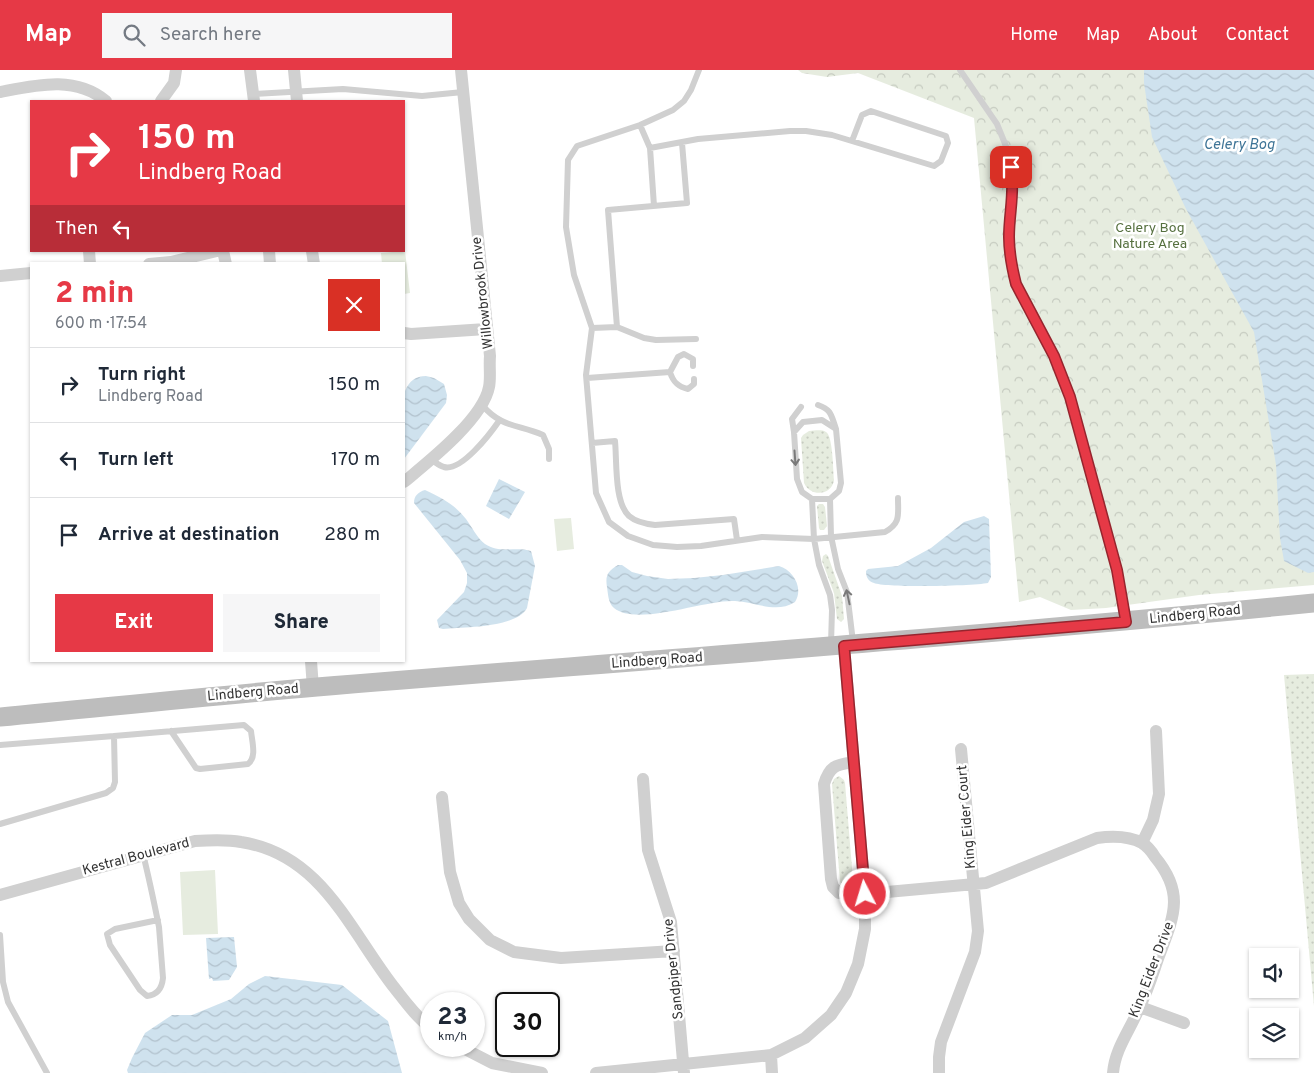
<!DOCTYPE html>
<html lang="en">
<head>
<meta charset="utf-8">
<style>
	:root { --surface:#fff; --page:#f6f6f7; --text:#1f2937; --muted:#747a83; --line:#e0e1e3; --accent:#e63946 }
	body { margin:0; font-family:Overpass,sans-serif; background:var(--page); color:var(--text); height:100vh; display:flex; flex-direction:column; font-size:19px; white-space:nowrap }
	* { box-sizing:border-box; margin:0 }
	p { font-size:16px; color:var(--muted) }
	.icon { flex:none; width:28px; height:28px; fill:none; stroke:currentColor; stroke-width:2; stroke-linecap:round; stroke-linejoin:round }
	.map { position:relative; flex:1; overflow:hidden }
	.panel { position:absolute; left:30px; top:192px; width:375px; height:400px; display:flex; flex-direction:column; background:var(--surface); border-radius:0px; box-shadow:0 1px 4px #0004 }
	.panel>* { flex:none }
	.top-card { position:absolute; left:30px; top:30px; width:375px; height:152px; border-radius:0px; box-shadow:0 1px 4px #0004; background:#e63946; color:#fff; overflow:hidden }
	.buttons { position:absolute; left:1249px; top:878px; display:grid; gap:10px }
	.buttons a { display:grid; place-items:center; width:50px; height:50px; border-radius:0px; background:var(--surface); box-shadow:0 1px 4px #0004; font-size:25px }
	.speed { position:absolute; left:420px; top:922px; display:flex; gap:10px; font-size:25px; font-weight:700; text-align:center }
	.speed>* { display:grid; place-content:center; width:65px; height:65px; border-radius:50%; background:var(--surface); box-shadow:0 1px 4px #0004; line-height:1 }
	.speed small { font-size:12px; font-weight:400 }
	.speed .limit { border:2px solid #111; border-radius:8px; background:#fff; color:#111 }
	.pin { position:absolute; display:grid; place-items:center; width:42px; height:42px; color:#fff; margin:-21px; border-radius:10px; box-shadow:0 2px 8px #0006 }
	.me { position:absolute; width:55px; margin:-28px; rotate:355deg; stroke-linejoin:round; filter:drop-shadow(0 0 4px #0008) }
	.turn { display:flex; align-items:center; gap:18px; height:105px; padding:0 25px; font-size:22px }
	.turn .icon { width:65px; height:65px; stroke-width:2.5 }
	.turn b { display:block; font-size:35px; line-height:42px }
	.then { display:flex; align-items:center; height:48px; padding:0 25px; background:#0003; gap:10px; font-size:19px }
	.round { display:grid; place-items:center; flex:none; width:52px; height:52px; border-radius:0px; background:var(--page) }
	.overview { display:flex; align-items:center; justify-content:space-between; height:85px; padding:0 25px }
	h1 { font-size:30px; font-weight:800; line-height:38px; color:var(--accent) }
	.cta { display:flex; gap:10px; margin-top:auto; padding:10px 25px }
	.cta a { flex:1; height:58px; border-radius:0px; background:var(--accent); color:#fff; font-size:20px; font-weight:800; line-height:58px; text-align:center }
	.cta a+a { background:var(--page); color:var(--text) }
	ul { padding:0; list-style:none }
	li { display:flex; align-items:center; gap:15px; height:75px; padding:0 25px; border-top:1px solid var(--line) }
	li div { flex:1 }
	li b { display:block; font-size:19px }
	li em { font-style:normal }
	header { display:flex; align-items:center; gap:30px; box-sizing:border-box; height:70px; padding:0 25px; background:var(--accent); color:#fff }
	header strong { font-size:24px }
	nav { display:flex; gap:28px; margin-inline-start:auto; font-size:18px }
	.search { width:350px; height:45px; background:var(--page); display:flex; align-items:center; gap:12px; box-sizing:border-box; padding:0 18px; border-radius:0px; color:var(--muted); font-size:19px }
	.map>svg:first-child { display:block }
</style>
</head>
<body>
<header>
<strong>Map</strong>
<div class="search"><svg class="icon" aria-label="search" viewBox="0 0 24 24"><circle cx="10" cy="10" r="6"/><path d="M15 15l6 6"/></svg>Search here</div>
<nav><a>Home</a><a>Map</a><a>About</a><a>Contact</a></nav>
</header>
<div class="map">
<svg width="1314" height="1003" viewBox="0 0 1314 1003">
	<defs>
		<pattern id="grass-dots" width="8" height="8" patternUnits="userSpaceOnUse" patternTransform="scale(1.25)"><rect width="8" height="8" fill="#e6ecdf"/><path d="M2 2h.1M6 6h.1" fill="none" stroke="#c6cbc0" stroke-width="1.8" stroke-linecap="round"/></pattern>
		<pattern id="park-crowns" width="20" height="18" patternUnits="userSpaceOnUse" patternTransform="scale(1.25)"><rect width="20" height="18" fill="#e6ecdf"/><path d="M2 6a3 3 0 1 1 6 0M12 15a3 3 0 1 1 6 0" fill="none" stroke="#c6cbc0"/></pattern>
		<pattern id="water-waves" width="16" height="10" patternUnits="userSpaceOnUse" patternTransform="scale(1.25)"><rect width="16" height="10" fill="#cfe2ee"/><path d="M0 5q4-4 8 0t8 0" fill="none" stroke="#b2c2cd"/></pattern>
	</defs>
	<rect width="100%" height="100%" fill="#fff"/>
	<!-- grass -->
	<path fill="url(#grass-dots)" d="M809 361C814 361 821 359 826 362 833 366 833 400 834 410 832 426 810 427 804 413L801 368 803 365Z
		M819 434H823L825 437 827 456 824 460H820L819 458 817 436Z
		M826 484 828 486 842 526 844 549 841 552 837 549 834 523 822 491 823 486Z
		M1314 604V936L1284 605Z
		M839 706 844 710 845 713 853 810C851 815 849 817 844 817L840 812 832 714 834 709Z"/>
	<!-- park -->
	<path fill="url(#park-crowns)" d="M798 0H1314V515L1199 525 1106 538 1071 540 1040 527 1019 532 974 48 858 3 827 7 802 3Z"/>
	<!-- garden -->
	<path fill="#e6ecdf" d="M405 181 410 223 404 224V194H382L381 183Z
		M571 448 574 479 557 481 554 449Z
		M215 800 218 864 183 865 180 802Z"/>
	<!-- water -->
	<path fill="url(#water-waves)" d="M1144 0H1314V502L1308 503 1284 491 1280 468 1276 395 1254 262 1186 139 1152 67 1144 13Z
		M426 306 434 308 444 314 447 325 446 333 404 389C404 377 401 329 405 321 409 311 416 306 426 306Z
		M499 409 525 422 509 449 486 436Z
		M425 420C442 428 454 434 466 449 472 457 477 468 485 474 500 484 516 476 531 481L535 496 527 538C516 558 464 557 443 559L439 558 437 550 464 522 467 513V503L460 490 414 433C414 426 418 422 425 420Z
		M984 446 989 449 991 507 988 513C973 516 886 518 874 513 868 511 866 507 866 501L868 499 898 496 931 478 964 452Z
		M618 495H622L632 502 647 506 668 509 694 508 723 505 779 496C793 500 804 518 795 532 776 544 756 532 735 531 706 529 637 557 614 538 608 533 608 523 607 517 605 505 608 501 618 495Z
		M234 867 237 897 229 910 213 911 212 908 209 909 206 868Z
		M265 906 342 915 388 951 402 1003H128L127 1000 132 988 145 963 172 945H192L231 929 249 914Z"/>
	<g fill="none" stroke-linecap="round" stroke-linejoin="round">
		<!-- service -->
		<path stroke="#d0d0d0" stroke-width="6" d="M699 0 691 20 684 31 673 40 640 55 577 76 568 90 566 157 574 205 592 258 586 305 596 423 609 452 628 466 653 475 677 477 701 476 762 467 814 469 885 462C901 453 898 445 898 428
			M960 0 997 54 1008 81 1014 113 1009 166V188L1016 214 1054 287 1070 327 1117 500 1126 549
			M253 24 343 19 422 26 463 22
			M640 55 650 78 698 69 790 61H806L832 65 934 96 941 91 948 73 946 66 871 41 862 45 852 71
			M650 78 654 136
			M617 257 608 140 687 133 682 73
			M592 258 617 257 644 268 656 270 696 269
			M670 302C673 312 678 317 688 319L694 314V309
			M587 308 670 302 678 287 684 284 693 289V296
			M482 335C502 358 517 354 543 365L549 379V389
			M818 335C832 340 831 345 836 359
			M794 362 792 349 801 337
			M592 373 615 371C617 391 614 432 629 446 636 452 646 454 655 455L734 449 737 470
			M430 389C434 391 439 396 444 397 461 402 490 364 499 351
			M812 429H830
			M831 574 832 540 830 525 819 495 814 469 812 429 802 422 797 409 794 362 803 352 822 350 836 359 841 413 839 421 830 429 831 466 838 499 847 522 853 572
			M114 666 244 655 251 661C252 672 257 687 248 694L200 699 196 698 171 661
			M0 675 114 666 115 712 113 718 106 723 0 754
			M143 784C149 808 154 832 159 857L163 908C162 918 157 925 147 926L140 920 110 875 107 864 115 859 158 850
			M0 865 3 912 8 932 47 1003"/>
		<!-- minor -->
		<path stroke="#d0d0d0" stroke-width="12" d="M250 0 254 31
			M294 0 297 31
			M0 22C36 15 75 5 106 31
			M161 31 174 13 176 0
			M89 181 90 194
			M223 181 226 194
			M269 181 270 194
			M312 181 314 194
			M149 194 171 192 217 181
			M0 206 31 203
			M404 263 411 264 486 259
			M404 412C428 392 483 349 489 317 491 308 489 296 490 286L461 0
			M311 591 313 618
			M854 692C836 695 830 695 824 714L831 809 833 817 839 823 865 824 986 813 1097 768C1111 766 1129 766 1142 773 1147 776 1152 782 1155 787 1185 823 1174 846 1159 886 1153 903 1148 920 1140 936 1131 959 1115 978 1113 1003
			M643 709 648 780 671 852 684 1003
			M442 727 450 802 459 833 469 849 490 870 514 882 561 888 674 881
			M1142 773 1153 750 1159 724 1156 661
			M0 825 195 771C210 770 226 769 241 772 321 784 349 859 393 916 405 931 416 947 431 958
			M1140 937 1184 953
			M459 976 492 993 542 1003
			M771 985 772 1003
			M596 1003 771 985 805 968 831 945 846 923 858 894 865 859V824L844 576
			M939 1003V987L941 972 975 882 978 861 961 679"/>
		<!-- secondary -->
		<path stroke="#bdbdbd" stroke-width="19" d="M0 647C106 637 211 626 317 617 649 590 982 566 1314 533"/>
	</g>
	<!-- one-way arrows -->
	<defs><path id="oneway-shaft" d="M-6 0H5M1.5-3L5.5 0L1.5 3" fill="none" stroke-width="1.6" stroke-linecap="round" stroke-linejoin="round" transform="scale(1.25)"/></defs>
	<g stroke="#7a7a7a">
		<use href="#oneway-shaft" transform="translate(795 388) rotate(86)"/>
		<use href="#oneway-shaft" transform="translate(848 527) rotate(-102)"/>
	</g>
	<g fill="none" stroke-linecap="round" stroke-linejoin="round">
		<!-- route casing -->
		<g stroke="#96252e" stroke-width="12">
			<path id="route" d="M865 824 844 576 1126 552 1117 500 1070 327 1054 286 1016 214C1012 198 1009 184 1009 167 1009 143 1015 122 1011 97"/>
		</g>
		<!-- route -->
		<use href="#route" stroke="#e63946" stroke-width="9"/>
	</g>
	<g text-anchor="middle" dominant-baseline="central" stroke-width="5" stroke-linejoin="round" paint-order="stroke">
		<!-- park labels -->
		<g font-size="14" fill="#56703f" stroke="#fff">
			<text x="1150" y="158">Celery Bog<tspan x="1150" dy="16">Nature Area</tspan></text>
		</g>
		<!-- street labels -->
		<g font-size="14" fill="#333" stroke="#fff">
			<text transform="translate(483 223) rotate(-96)">Willowbrook Drive</text>
			<text transform="translate(1195 545) rotate(-6)">Lindberg Road</text>
			<text transform="translate(657 591) rotate(-4)">Lindberg Road</text>
			<text transform="translate(253 623) rotate(-5)">Lindberg Road</text>
			<text transform="translate(967 747) rotate(-95)">King Eider Court</text>
			<text transform="translate(136 787) rotate(-15)">Kestral Boulevard</text>
			<text transform="translate(674 899) rotate(-96)">Sandpiper Drive</text>
			<text transform="translate(1152 900) rotate(-69)">King Eider Drive</text>
		</g>
		<!-- water labels -->
		<g font-size="15" font-style="italic" fill="#3f7597" stroke="#fff">
			<text x="1239" y="75">Celery Bog</text>
		</g>
	</g>
</svg>
<div class="buttons">
<a><svg class="icon" aria-label="sound" viewBox="0 0 24 24"><path d="M4 9h4l5-4v14l-5-4H4zM17 9q2 3 0 6"/></svg></a>
<a><svg class="icon" aria-label="layers" viewBox="0 0 24 24"><path d="M12 4l9 5-9 5-9-5zM3 14l9 5 9-5"/></svg></a>
</div>
<div class="speed"><div>23<small>km/h</small></div><div class="limit">30</div></div>
<div class="pin" style="left:1011px;top:97px;background:#d93025"><svg class="icon" aria-label="arrive" viewBox="0 0 24 24"><path d="M6 21V4h12l-3 4 3 4H6"/></svg></div>
<svg class="me" style="left:865px;top:824px" viewBox="-20 -20 40 40"><circle r="17" fill="#e63946" stroke="#fff" stroke-width="3"/><path d="M0-11L8 9 0 5-8 9z" fill="#fff"/></svg>
<div class="top-card">
<div class="turn"><svg class="icon" aria-label="right" viewBox="0 0 24 24"><path d="M7 20v-9h11M14 6l5 5-5 5"/></svg><div><b>150 m</b>Lindberg Road</div></div>
<div class="then">Then<svg class="icon" aria-label="left" viewBox="0 0 24 24"><path d="M17 20v-9H6M10 6l-5 5 5 5"/></svg></div>
</div>
<section class="panel">
<div class="overview"><div><h1>2 min</h1><p>600 m · 17:54</p></div><a class="round" style="background:#d93025;color:#fff"><svg class="icon" aria-label="close" viewBox="0 0 24 24"><path d="M6 6l12 12M18 6L6 18"/></svg></a></div>
<ul>
<li><svg class="icon" aria-label="right" viewBox="0 0 24 24"><path d="M7 20v-9h11M14 6l5 5-5 5"/></svg><div><b>Turn right</b><p>Lindberg Road</p></div><em>150 m</em></li>
<li><svg class="icon" aria-label="left" viewBox="0 0 24 24"><path d="M17 20v-9H6M10 6l-5 5 5 5"/></svg><div><b>Turn left</b></div><em>170 m</em></li>
<li><svg class="icon" aria-label="arrive" viewBox="0 0 24 24"><path d="M6 21V4h12l-3 4 3 4H6"/></svg><div><b>Arrive at destination</b></div><em>280 m</em></li>
</ul>
<div class="cta"><a>Exit</a><a>Share</a></div>
</section>
</div>
</body>
</html>
